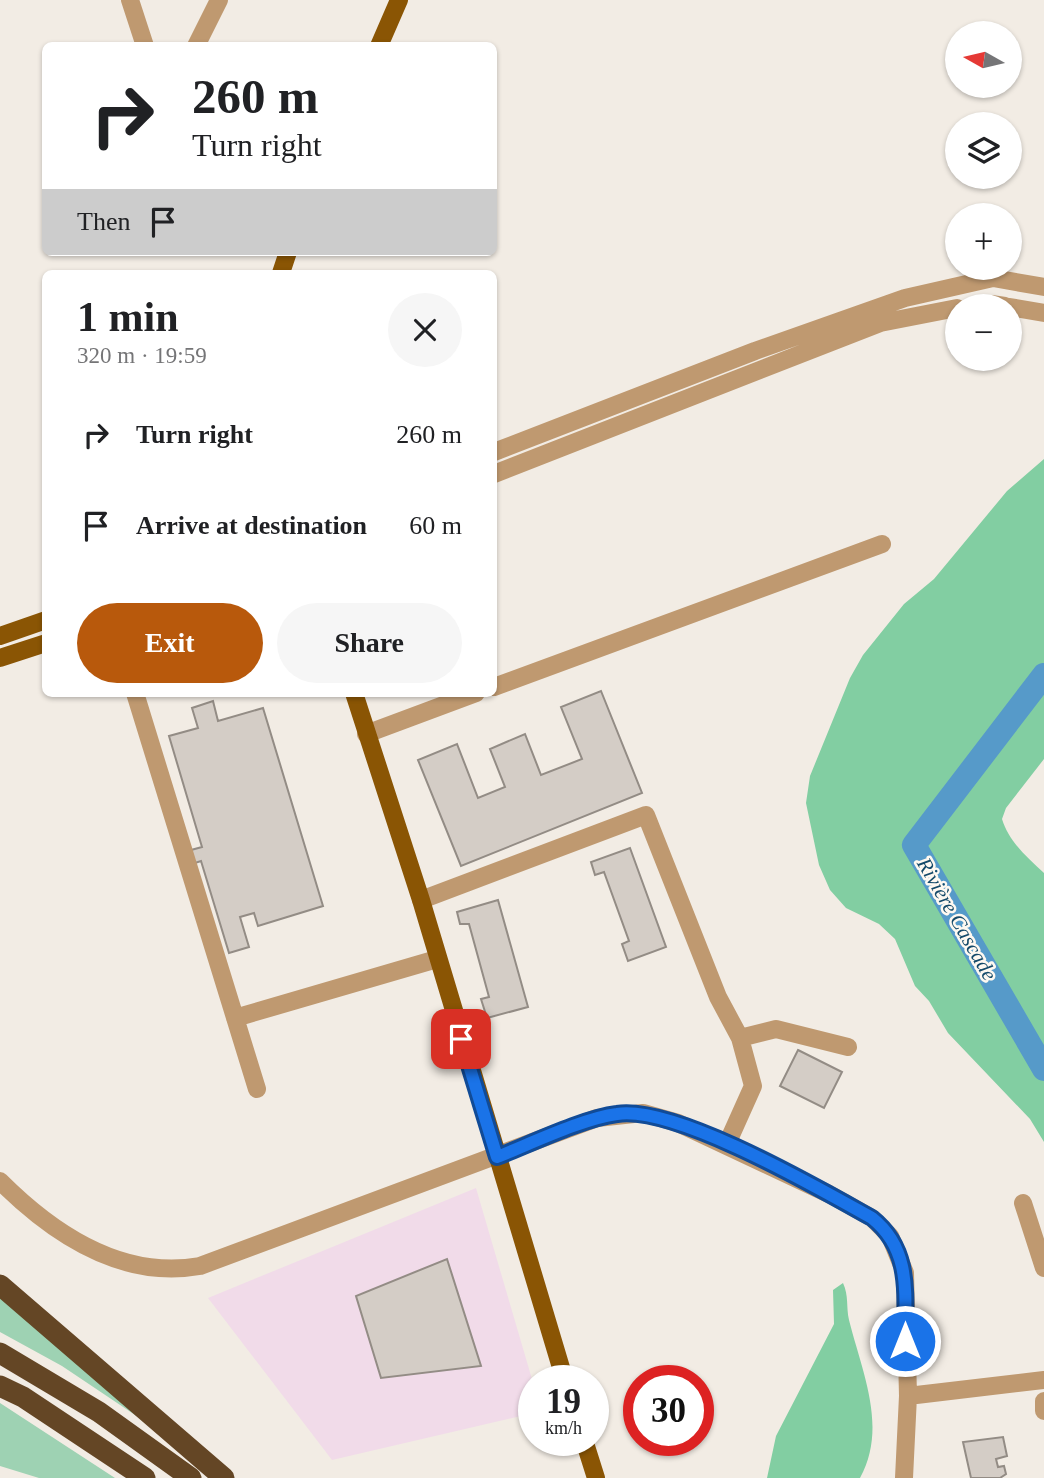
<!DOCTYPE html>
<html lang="en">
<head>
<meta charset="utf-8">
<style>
	:root { --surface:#fff; --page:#f6f6f6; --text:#202124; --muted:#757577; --accent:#b8590c }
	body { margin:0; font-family:Georgia,serif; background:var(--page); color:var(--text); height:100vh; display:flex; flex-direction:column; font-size:26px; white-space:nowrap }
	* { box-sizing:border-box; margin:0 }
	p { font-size:23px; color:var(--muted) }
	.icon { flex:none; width:38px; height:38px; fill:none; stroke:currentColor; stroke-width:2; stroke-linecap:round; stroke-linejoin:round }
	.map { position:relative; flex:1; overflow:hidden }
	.details { position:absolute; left:42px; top:270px; width:455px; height:427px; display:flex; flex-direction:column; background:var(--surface); border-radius:10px; box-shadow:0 2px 5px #0004 }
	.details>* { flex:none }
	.guide { position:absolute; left:42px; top:42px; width:455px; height:214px; border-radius:10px; box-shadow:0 2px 5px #0004; background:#fff; color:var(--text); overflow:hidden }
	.needle { width:46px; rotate:278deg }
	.controls { position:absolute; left:945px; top:21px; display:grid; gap:14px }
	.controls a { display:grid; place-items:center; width:77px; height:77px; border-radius:50%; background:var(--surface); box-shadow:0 2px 5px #0004; font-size:35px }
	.speed { position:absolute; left:518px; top:1365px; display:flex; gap:14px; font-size:35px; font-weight:700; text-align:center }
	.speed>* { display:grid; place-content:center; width:91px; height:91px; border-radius:50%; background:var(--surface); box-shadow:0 2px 5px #0004; line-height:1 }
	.speed small { font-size:18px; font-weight:400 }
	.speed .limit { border:10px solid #d22; background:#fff; color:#111 }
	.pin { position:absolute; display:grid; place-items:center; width:60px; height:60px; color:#fff; margin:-30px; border-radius:14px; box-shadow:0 4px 10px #0006 }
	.me { position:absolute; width:77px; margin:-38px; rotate:0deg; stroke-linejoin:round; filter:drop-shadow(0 0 5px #0008) }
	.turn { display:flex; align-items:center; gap:24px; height:147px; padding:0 35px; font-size:32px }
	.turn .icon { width:91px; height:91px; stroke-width:2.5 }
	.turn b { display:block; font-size:49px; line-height:60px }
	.then { display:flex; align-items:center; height:66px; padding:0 35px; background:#0003; gap:14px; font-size:26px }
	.round { display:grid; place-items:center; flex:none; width:74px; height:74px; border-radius:37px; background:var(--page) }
	.head { display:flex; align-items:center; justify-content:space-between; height:119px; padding:0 35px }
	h1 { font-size:42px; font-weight:600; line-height:52px }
	.action { display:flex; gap:14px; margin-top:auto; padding:14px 35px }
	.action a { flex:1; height:80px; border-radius:42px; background:var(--accent); color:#fff; font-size:28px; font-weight:600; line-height:80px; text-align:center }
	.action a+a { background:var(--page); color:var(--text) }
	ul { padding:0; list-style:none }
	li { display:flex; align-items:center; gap:21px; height:91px; padding:0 35px }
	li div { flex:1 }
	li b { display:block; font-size:26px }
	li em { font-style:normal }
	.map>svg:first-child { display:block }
</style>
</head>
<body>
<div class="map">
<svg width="1044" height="1478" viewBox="0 0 1044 1478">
	<rect width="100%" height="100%" fill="#f2ece4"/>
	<!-- medical -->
	<path fill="#f1dbe9" d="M476 1188 534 1386V1413L332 1460 208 1298Z"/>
	<!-- green -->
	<path fill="#9ed2b3" d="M0 1297 144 1421 62 1366 0 1332Z
		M0 1403 115 1478H39L0 1466Z"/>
	<!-- forest -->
	<path fill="#82cea2" d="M1044 459V759L1006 808 1002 819C1009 842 1027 857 1044 873V1142L1030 1119 948 1033 929 1001 915 986 895 939 879 924 846 908 830 890 819 865 806 803 810 776 850 678 863 655 904 604 934 579 1007 491Z
		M843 1283C849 1296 846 1307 849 1320 862 1372 888 1427 860 1478H767L776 1436 834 1324 833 1290Z"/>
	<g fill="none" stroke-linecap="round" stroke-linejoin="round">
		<!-- river -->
		<path stroke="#569ac9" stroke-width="24" d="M1044 675 914 845 1044 1069"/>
	</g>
	<!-- building -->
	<path fill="#d4cdc6" stroke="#938c85" stroke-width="2" d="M601 691 642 793 461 866 418 760 457 744 478 798 505 787 490 749 525 734 541 775 582 759 561 707Z
		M213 701 218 721 263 708 323 906 258 926 254 913 240 917 249 947 229 953 201 861 195 863 191 850 202 847 169 736 198 728 192 708Z
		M630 848 666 947 628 961 622 944 629 941 604 872 595 875 591 862Z
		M498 900 528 1007 487 1018 481 999 489 997 469 924H460L457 912Z
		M798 1050 842 1072 824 1108 780 1086Z
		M447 1259 481 1366 381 1378 356 1296Z
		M1003 1437 1007 1456 996 1459 998 1467 1004 1466 1006 1474 1000 1478H971L963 1442Z"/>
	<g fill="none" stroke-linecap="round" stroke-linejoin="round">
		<!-- minor -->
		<path stroke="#bf9970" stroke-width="18" d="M130 0 145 46
			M196 46 219 0
			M972 306 991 304 1005 306
			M1010 307 1044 313
			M494 452 755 351 905 298 993 278 1044 287
			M494 474 880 323 957 308
			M494 687 882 544
			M135 693 257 1089
			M366 734 476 693
			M421 900 646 815 718 997 740 1038 753 1086 727 1144
			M235 1018 437 959
			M740 1038 776 1029 848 1047
			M0 1181C52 1233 122 1280 200 1266L597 1118 643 1113 678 1123 829 1194 872 1218 890 1236 905 1273 908 1396 904 1478
			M1023 1203 1044 1268
			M908 1396 1044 1380
			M1044 1401V1411"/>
		<!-- major -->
		<path stroke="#8a5504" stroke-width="18" d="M379 46 399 0
			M281 273 288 252
			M0 636 46 620
			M0 658 46 643
			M354 693 421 900 565 1381
			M584 1440 596 1478"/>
		<!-- highway -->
		<path stroke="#644625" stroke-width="21" d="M0 1285 224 1478
			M0 1353 99 1412 191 1478
			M0 1386 23 1397 145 1478"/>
	</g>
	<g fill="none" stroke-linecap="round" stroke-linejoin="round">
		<!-- route casing -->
		<g stroke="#114b97" stroke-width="18">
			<path id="route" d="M461 1039 497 1157C530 1144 584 1118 617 1114 675 1105 818 1188 872 1218 912 1250 905 1295 905 1341"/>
		</g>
		<!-- route -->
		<use href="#route" stroke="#1a73e8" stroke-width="12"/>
	</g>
	<g text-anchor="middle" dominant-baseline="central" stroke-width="5" stroke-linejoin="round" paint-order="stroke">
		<!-- water labels -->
		<g font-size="21" font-style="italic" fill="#154a6a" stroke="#fff9f1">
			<text transform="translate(957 919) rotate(60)">Rivière Cascade</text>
		</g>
	</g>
</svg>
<div class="controls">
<a><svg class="needle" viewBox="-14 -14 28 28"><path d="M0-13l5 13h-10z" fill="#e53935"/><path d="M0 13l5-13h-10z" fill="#757577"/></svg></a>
<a><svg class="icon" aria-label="layers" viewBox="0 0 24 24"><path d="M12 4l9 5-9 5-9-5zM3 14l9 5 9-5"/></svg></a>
<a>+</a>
<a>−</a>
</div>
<div class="speed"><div>19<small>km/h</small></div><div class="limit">30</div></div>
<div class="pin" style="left:461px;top:1039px;background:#d93025"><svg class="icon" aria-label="arrive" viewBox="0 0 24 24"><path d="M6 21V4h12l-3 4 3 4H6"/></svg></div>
<svg class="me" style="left:905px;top:1341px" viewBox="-20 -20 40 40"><circle r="17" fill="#1a73e8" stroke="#fff" stroke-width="3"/><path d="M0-11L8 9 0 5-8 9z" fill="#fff"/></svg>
<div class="guide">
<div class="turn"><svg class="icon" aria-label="right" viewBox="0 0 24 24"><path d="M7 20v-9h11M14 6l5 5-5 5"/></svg><div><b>260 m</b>Turn right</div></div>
<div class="then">Then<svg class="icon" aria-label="arrive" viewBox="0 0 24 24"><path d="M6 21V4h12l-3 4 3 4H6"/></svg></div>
</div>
<section class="details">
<div class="head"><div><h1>1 min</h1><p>320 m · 19:59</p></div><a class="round"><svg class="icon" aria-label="close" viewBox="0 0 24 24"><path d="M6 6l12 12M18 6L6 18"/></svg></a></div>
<ul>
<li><svg class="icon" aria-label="right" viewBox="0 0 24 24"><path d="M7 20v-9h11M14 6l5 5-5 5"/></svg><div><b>Turn right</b></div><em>260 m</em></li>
<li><svg class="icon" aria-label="arrive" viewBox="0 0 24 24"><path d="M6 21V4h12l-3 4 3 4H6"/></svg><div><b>Arrive at destination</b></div><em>60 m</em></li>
</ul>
<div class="action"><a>Exit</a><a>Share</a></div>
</section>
</div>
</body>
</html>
